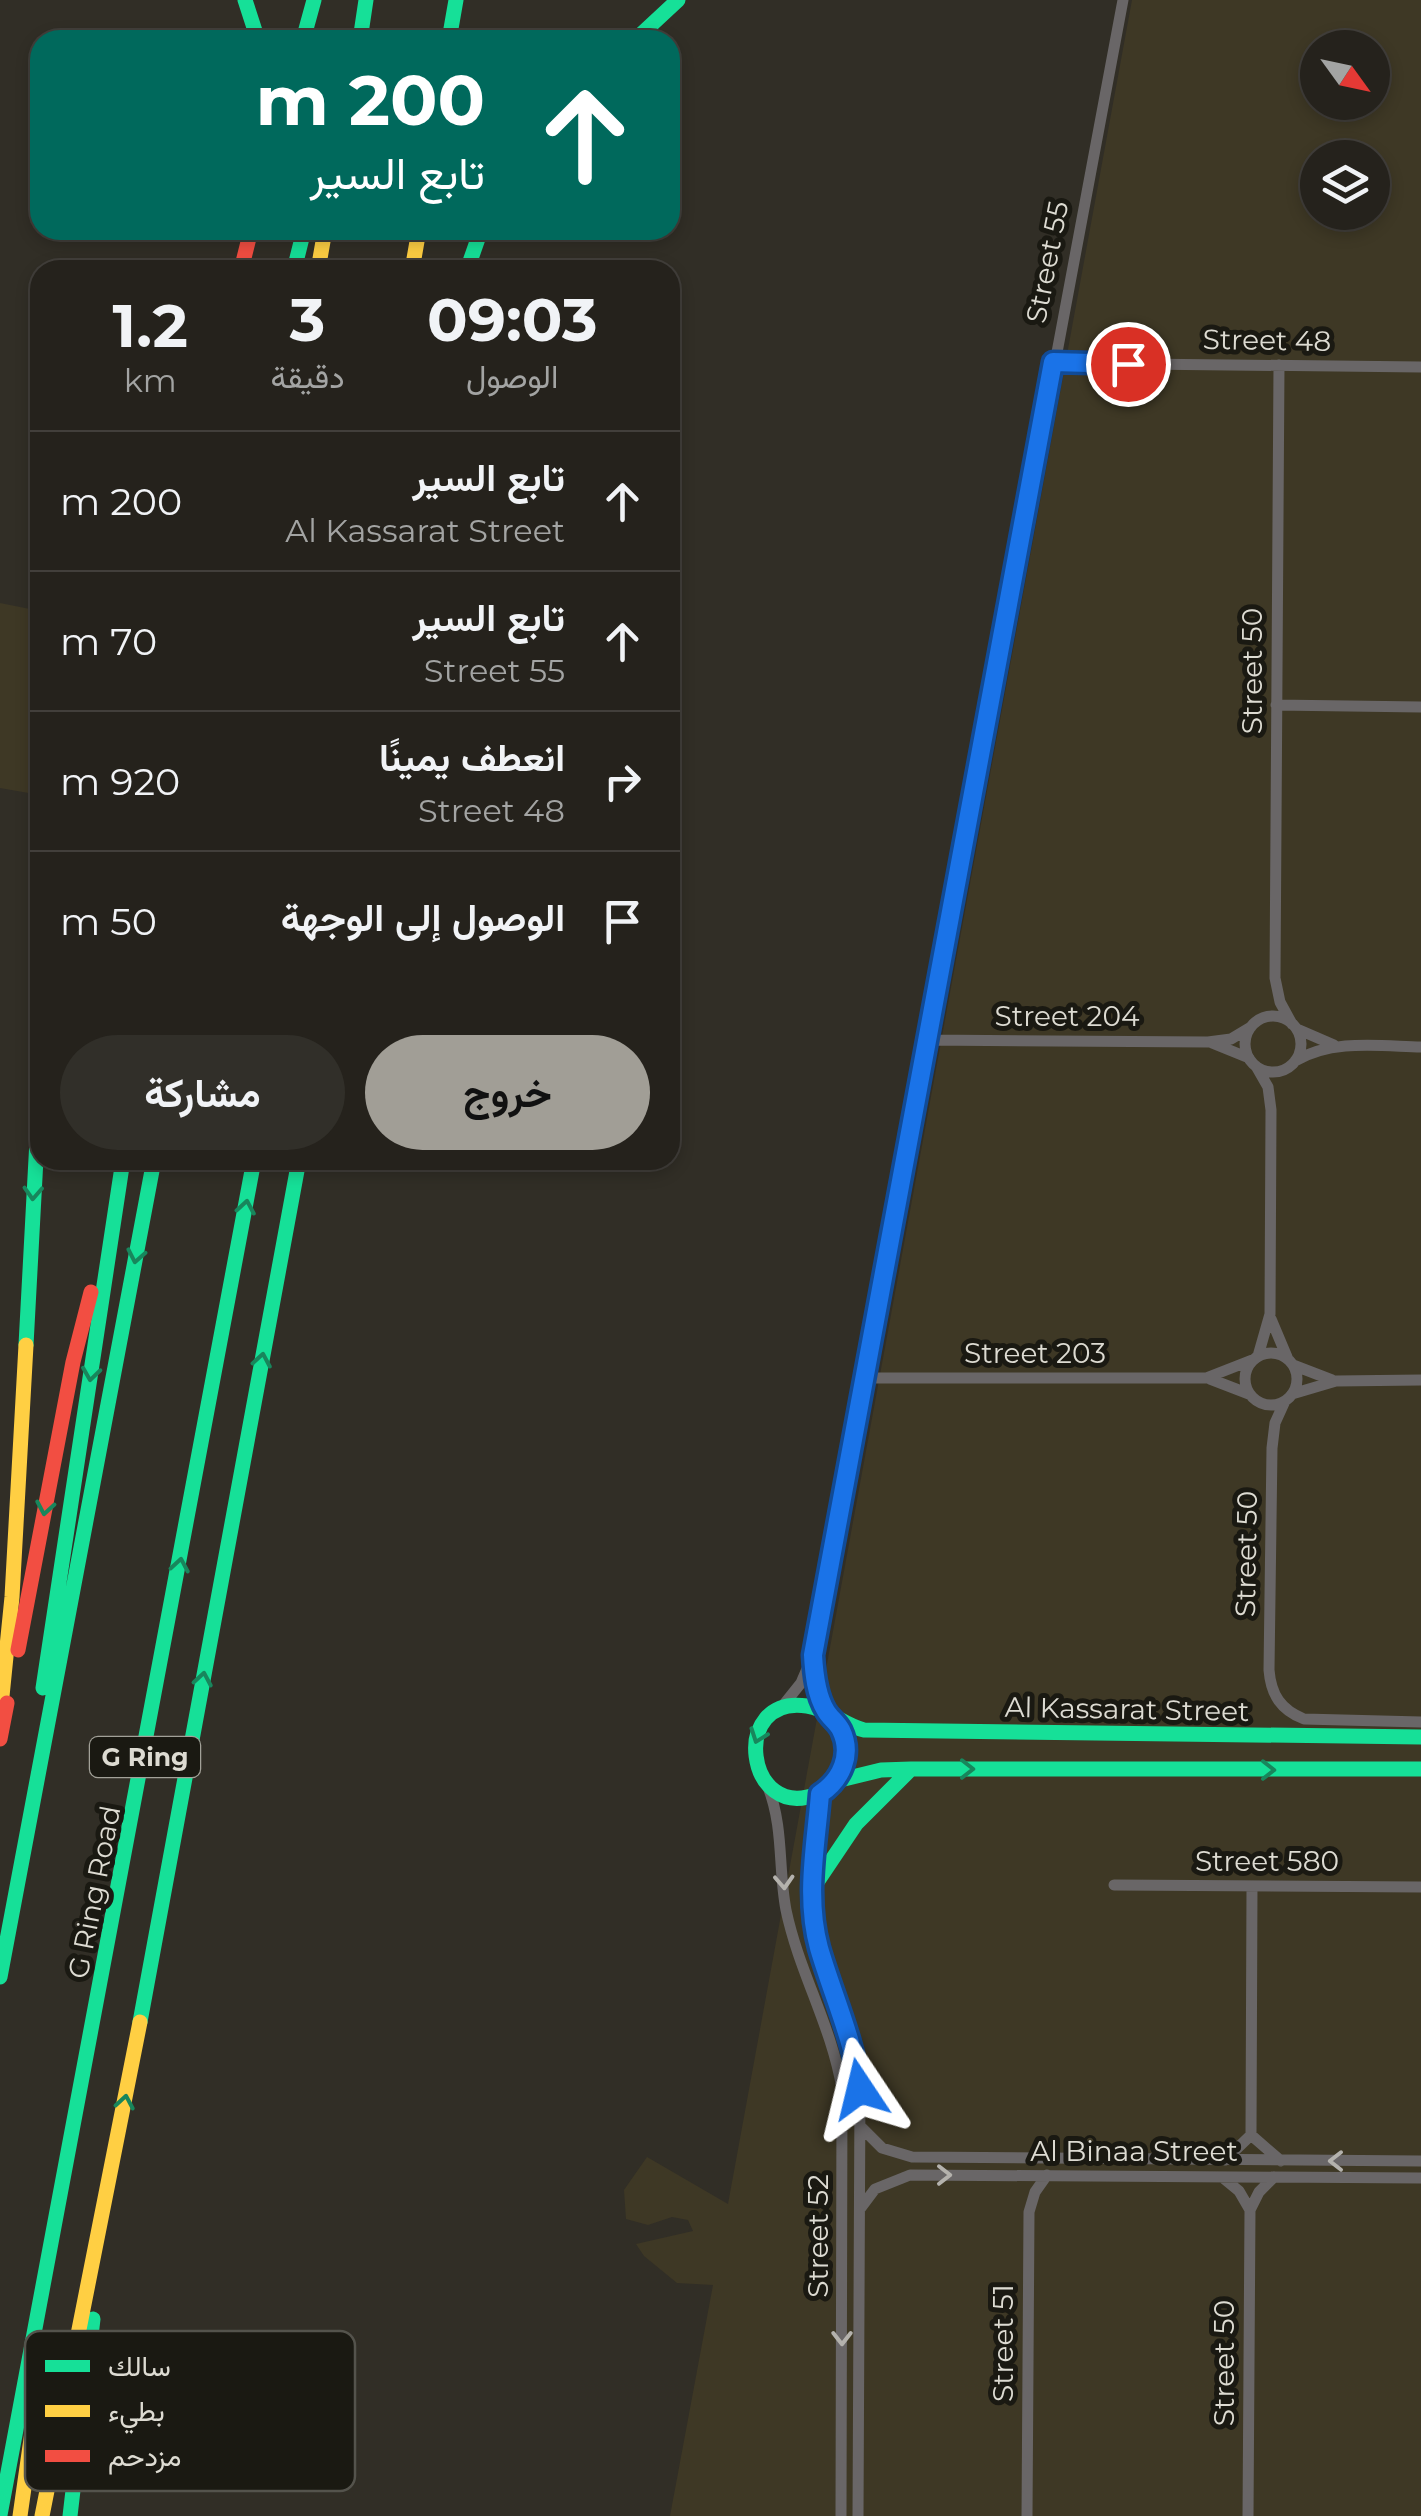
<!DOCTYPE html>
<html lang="ar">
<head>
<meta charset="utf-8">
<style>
	:root { --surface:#25221c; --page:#312f29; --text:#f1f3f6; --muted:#a3a4a3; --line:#423f3b; --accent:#a19e96 }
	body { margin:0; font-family:Montserrat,Vazirmatn,sans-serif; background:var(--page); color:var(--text); direction:rtl; height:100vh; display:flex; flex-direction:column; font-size:38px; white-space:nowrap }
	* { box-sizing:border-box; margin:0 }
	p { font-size:32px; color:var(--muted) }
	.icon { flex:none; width:55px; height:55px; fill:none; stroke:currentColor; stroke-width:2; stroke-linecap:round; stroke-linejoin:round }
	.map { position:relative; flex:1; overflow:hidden; direction:ltr }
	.details { position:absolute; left:30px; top:260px; width:650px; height:910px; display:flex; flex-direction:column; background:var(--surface); border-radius:30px; box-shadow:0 5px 15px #0003,0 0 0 2px var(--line); direction:rtl }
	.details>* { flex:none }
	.top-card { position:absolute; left:30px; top:30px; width:650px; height:210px; border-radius:30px; box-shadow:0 5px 15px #0003,0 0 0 2px var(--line); direction:rtl; background:#00695c; color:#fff; overflow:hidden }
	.needle { width:65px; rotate:123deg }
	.tools { position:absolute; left:1300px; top:30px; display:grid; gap:20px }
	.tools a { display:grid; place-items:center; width:90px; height:90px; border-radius:50%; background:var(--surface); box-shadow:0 5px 15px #0003,0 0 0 2px var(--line); font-size:50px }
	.pin { position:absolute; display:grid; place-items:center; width:85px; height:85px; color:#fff; margin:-42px; border:5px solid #fff; border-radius:50%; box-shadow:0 2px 10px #0007 }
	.me { position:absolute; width:110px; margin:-55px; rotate:350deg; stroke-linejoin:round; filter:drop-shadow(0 0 8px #0008) }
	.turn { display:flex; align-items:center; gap:35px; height:210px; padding:0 30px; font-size:45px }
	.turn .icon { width:130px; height:130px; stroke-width:2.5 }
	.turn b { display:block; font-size:70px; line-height:85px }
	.eta { display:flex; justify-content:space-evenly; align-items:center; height:170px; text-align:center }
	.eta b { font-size:60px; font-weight:700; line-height:70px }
	.primary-button { display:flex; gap:20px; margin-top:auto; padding:20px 30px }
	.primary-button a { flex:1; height:115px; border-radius:60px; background:var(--accent); color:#111; font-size:40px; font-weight:700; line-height:115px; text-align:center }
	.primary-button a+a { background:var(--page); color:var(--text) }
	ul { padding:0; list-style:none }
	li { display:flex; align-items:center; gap:30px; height:140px; padding:0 30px; border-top:2px solid var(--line) }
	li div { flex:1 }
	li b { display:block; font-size:38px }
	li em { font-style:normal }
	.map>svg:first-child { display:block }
</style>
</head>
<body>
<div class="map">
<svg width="1421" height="2516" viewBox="0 0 1421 2516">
	<rect width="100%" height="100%" fill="#312e26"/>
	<!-- built -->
	<path fill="#3e3825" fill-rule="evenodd" d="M1132 0H1421V2516H670L713 2285 677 2283 644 2256 636 2244 693 2231 688 2220 672 2217 648 2225 626 2219 624 2190 647 2157 728 2204ZM1318 48H1372V102H1318ZM1318 158H1372V212H1318Z
		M0 603 40 611V795L0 788Z"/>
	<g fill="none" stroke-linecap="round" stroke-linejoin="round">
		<!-- street -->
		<path stroke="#696667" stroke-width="11" d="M1053 363 1421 367
			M1279 365 1275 978 1280 1002 1292 1024
			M1276 705 1421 707
			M1245 1044a28 28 0 1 1 56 0a28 28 0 1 1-56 0Z
			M1297 1029 1334 1045
			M927 1040 1208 1042 1231 1039 1251 1027
			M1212 1043 1249 1058
			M1295 1061C1332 1039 1379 1046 1421 1047
			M1256 1066 1268 1087 1271 1110 1270 1314 1258 1356
			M1271 1319 1287 1357
			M1245 1379a26 26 0 1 1 52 0a26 26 0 1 1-52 0Z
			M1293 1365 1332 1380
			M864 1378H1206L1252 1360
			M1210 1379 1249 1394
			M1292 1394 1336 1381 1421 1380
			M1285 1401 1275 1423 1272 1448 1269 1670C1271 1695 1281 1710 1304 1719L1421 1722
			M813 1658 826 1712
			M781 1708 801 1683 813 1655 1123 0
			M768 1787C784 1828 778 1868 786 1910 799 1972 832 2027 842 2089L841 2516
			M820 1793C817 1845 804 1897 819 1948 833 1996 853 2038 860 2089L858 2516
			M1114 1885 1421 1887
			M860 2126 882 2148 912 2157 1421 2161
			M1251 2135 1281 2161
			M1225 2160 1251 2135 1252 1886
			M1222 2177 1239 2191 1250 2210
			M860 2209 875 2189 910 2175 1421 2178
			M1027 2516 1029 2212 1035 2192 1047 2175
			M1248 2516 1250 2210 1259 2192 1274 2177"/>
		<!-- fast -->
		<path stroke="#16e098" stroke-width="15" d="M245 0 258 40
			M303 40 314 0
			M360 40 366 0
			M449 40 456 0
			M635 40 678 0
			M294 270 304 230
			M467 270 481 230
			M26 1345 40 1084
			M43 1688 123 1160
			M835 1720 846 1751C844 1769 835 1787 817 1794 746 1823 729 1694 807 1706 828 1709 844 1725 864 1730L1421 1737
			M836 1781 881 1770 911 1769H1421
			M813 1888 856 1824 911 1769
			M0 1977 154 1160
			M140 2022 299 1160
			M0 2515 254 1160
			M70 2516 93 2319"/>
		<!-- slow -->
		<path stroke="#ffcf43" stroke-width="15" d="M318 270 325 230
			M412 270 419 230
			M0 1716 12 1597 26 1345
			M20 2516 41 2369
			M42 2516 140 2022"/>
		<!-- jam -->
		<path stroke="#f24e42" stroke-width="15" d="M241 270 251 230
			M18 1650 73 1362 91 1292
			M0 1739 7 1703"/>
	</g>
	<!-- one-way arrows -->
	<defs><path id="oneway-chevron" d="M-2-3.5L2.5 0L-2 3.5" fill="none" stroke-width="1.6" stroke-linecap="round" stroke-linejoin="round" transform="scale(2.5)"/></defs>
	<g stroke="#18865c">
		<use href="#oneway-chevron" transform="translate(33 1193) rotate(93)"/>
		<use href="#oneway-chevron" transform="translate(246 1207) rotate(-80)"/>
		<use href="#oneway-chevron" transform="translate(136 1256) rotate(101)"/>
		<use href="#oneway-chevron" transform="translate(262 1360) rotate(-80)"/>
		<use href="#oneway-chevron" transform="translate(91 1374) rotate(98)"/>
		<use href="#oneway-chevron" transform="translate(45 1508) rotate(100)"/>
		<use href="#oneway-chevron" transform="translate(180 1565) rotate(-80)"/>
		<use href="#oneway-chevron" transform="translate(203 1679) rotate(-80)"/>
		<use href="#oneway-chevron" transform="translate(758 1736) rotate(110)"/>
		<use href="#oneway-chevron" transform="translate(967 1769)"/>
		<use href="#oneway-chevron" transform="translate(1268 1770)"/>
		<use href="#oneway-chevron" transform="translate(125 2102) rotate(-80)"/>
	</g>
	<g stroke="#b4b2ad">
		<use href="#oneway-chevron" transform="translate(784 1882) rotate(87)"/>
		<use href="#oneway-chevron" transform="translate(1336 2161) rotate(-180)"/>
		<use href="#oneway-chevron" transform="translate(944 2175)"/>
		<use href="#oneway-chevron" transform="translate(842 2338) rotate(90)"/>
	</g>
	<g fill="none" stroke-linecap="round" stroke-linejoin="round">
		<!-- route casing -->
		<g stroke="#114b97" stroke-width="25">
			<path id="route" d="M860 2089C853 2038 833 1996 819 1948 805 1897 816 1845 820 1794 841 1780 853 1755 841 1730 837 1722 830 1718 826 1711 816 1695 814 1673 813 1655L1053 362 1128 364"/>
		</g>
		<!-- route -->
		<use href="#route" stroke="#1a73e8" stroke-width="18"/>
	</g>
	<g text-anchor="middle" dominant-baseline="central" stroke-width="10" stroke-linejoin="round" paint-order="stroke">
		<!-- shield labels -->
		<rect fill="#1a1912" stroke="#a2a198" stroke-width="2.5" x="90" y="1737" width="110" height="40" rx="8"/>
		<g font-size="25" font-weight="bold" fill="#dddbd2">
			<text x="145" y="1757">G Ring</text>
		</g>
		<!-- street labels -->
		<g font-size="28" fill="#dddbd2" stroke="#1a1912">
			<text transform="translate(1047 262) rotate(-79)">Street 55</text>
			<text transform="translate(1267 340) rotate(1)">Street 48</text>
			<text transform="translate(1252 671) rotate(-90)">Street 50</text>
			<text x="1067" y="1016">Street 204</text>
			<text x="1035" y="1353">Street 203</text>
			<text transform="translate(1246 1554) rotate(-89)">Street 50</text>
			<text transform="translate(1127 1709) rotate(1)">Al Kassarat Street</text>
			<text x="1267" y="1861">Street 580</text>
			<text transform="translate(94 1892) rotate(-79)">G Ring Road</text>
			<text x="1134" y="2151">Al Binaa Street</text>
			<text transform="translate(818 2236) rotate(-90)">Street 52</text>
			<text transform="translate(1003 2343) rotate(-90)">Street 51</text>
			<text transform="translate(1224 2363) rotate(-90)">Street 50</text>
		</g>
	</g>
	<!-- legend -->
	<rect x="25" y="2331" width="330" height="160" rx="15" fill="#1a1912" stroke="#54534c" stroke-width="2.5"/>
	<rect x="45" y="2360" width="45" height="12" fill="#16e098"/>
	<rect x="45" y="2405" width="45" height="12" fill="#ffcf43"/>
	<rect x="45" y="2450" width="45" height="12" fill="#f24e42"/>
	<g font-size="28" fill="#dddbd2">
		<text x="108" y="2376">سالك</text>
		<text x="108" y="2421">بطيء</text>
		<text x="108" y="2466">مزدحم</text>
	</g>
</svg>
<div class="tools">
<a><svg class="needle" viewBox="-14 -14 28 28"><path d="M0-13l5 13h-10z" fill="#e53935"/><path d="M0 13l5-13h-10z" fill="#a3a4a3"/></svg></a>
<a><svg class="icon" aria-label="layers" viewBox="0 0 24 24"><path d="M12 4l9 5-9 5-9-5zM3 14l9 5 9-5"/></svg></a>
</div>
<div class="pin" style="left:1128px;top:364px;background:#d93025"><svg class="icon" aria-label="arrive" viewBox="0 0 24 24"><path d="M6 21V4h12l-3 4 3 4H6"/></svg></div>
<svg class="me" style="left:860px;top:2089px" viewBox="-20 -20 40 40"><path d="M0-17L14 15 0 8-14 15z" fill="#1a73e8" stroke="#fff" stroke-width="4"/></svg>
<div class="top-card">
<div class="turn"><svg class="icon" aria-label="ahead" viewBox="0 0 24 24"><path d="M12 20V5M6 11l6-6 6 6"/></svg><div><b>200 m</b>تابع السير</div></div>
</div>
<section class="details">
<div class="eta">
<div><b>09:03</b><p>الوصول</p></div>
<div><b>3</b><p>دقيقة</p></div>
<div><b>1.2</b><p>km</p></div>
</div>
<ul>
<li><svg class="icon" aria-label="ahead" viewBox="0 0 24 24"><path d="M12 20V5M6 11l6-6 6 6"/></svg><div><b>تابع السير</b><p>Al Kassarat Street</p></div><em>200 m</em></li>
<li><svg class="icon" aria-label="ahead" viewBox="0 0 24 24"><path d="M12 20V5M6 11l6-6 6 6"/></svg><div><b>تابع السير</b><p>Street 55</p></div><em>70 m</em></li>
<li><svg class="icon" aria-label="right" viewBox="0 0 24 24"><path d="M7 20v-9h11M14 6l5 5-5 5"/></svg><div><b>انعطف يمينًا</b><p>Street 48</p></div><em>920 m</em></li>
<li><svg class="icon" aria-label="arrive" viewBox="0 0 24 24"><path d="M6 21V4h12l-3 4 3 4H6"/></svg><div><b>الوصول إلى الوجهة</b></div><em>50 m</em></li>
</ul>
<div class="primary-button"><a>خروج</a><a>مشاركة</a></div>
</section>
</div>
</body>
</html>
